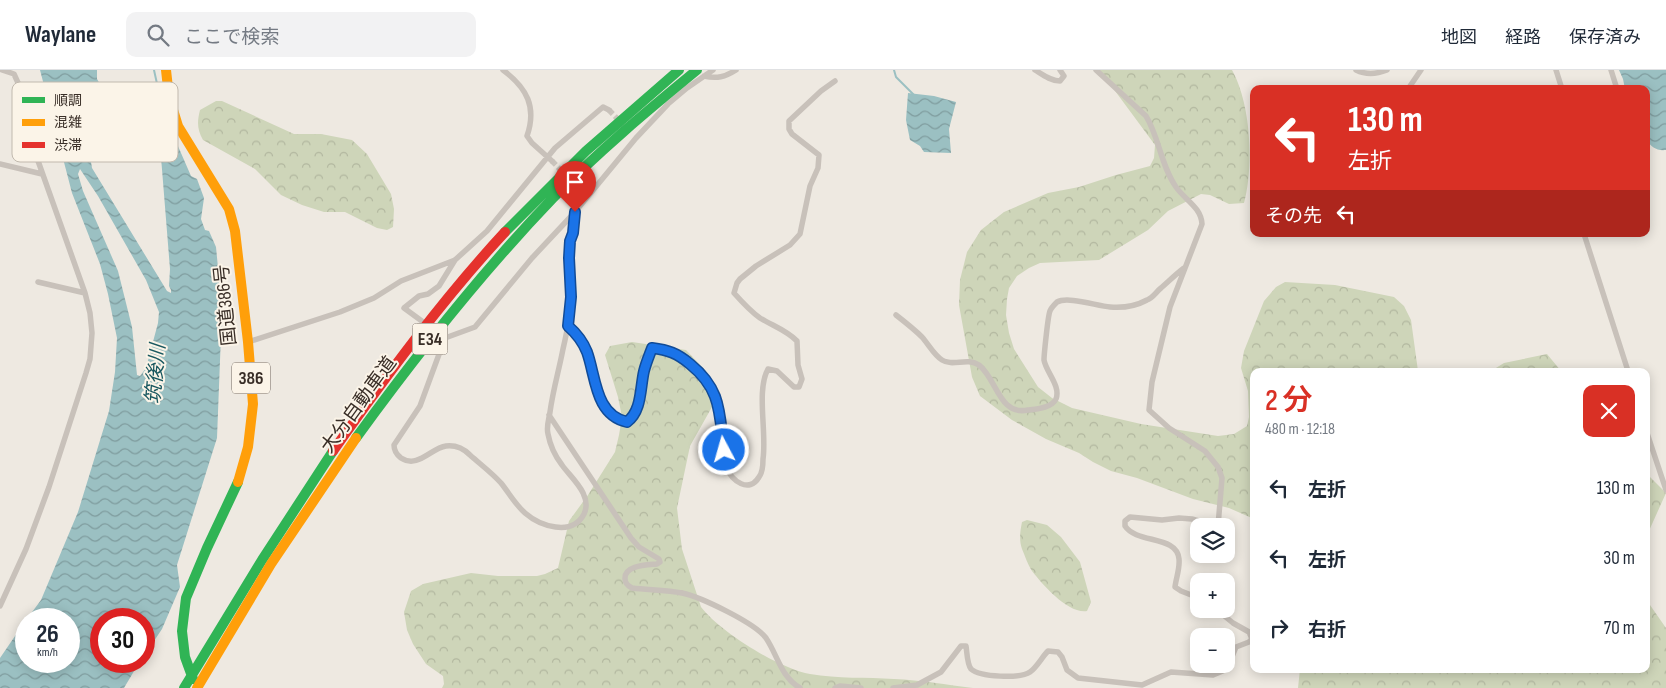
<!DOCTYPE html>
<html lang="ja">
<head>
<meta charset="utf-8">
<style>
	:root { --surface:#fff; --page:#f2f2f3; --text:#1f2937; --muted:#747a83; --line:#e0e1e3; --accent:#d93025 }
	body { margin:0; font-family:"Sofia Sans Condensed","Noto Sans JP",sans-serif; background:var(--page); color:var(--text); height:100vh; display:flex; flex-direction:column; font-size:19px; white-space:nowrap }
	* { box-sizing:border-box; margin:0 }
	p { font-size:16px; color:var(--muted) }
	.icon { flex:none; width:28px; height:28px; fill:none; stroke:currentColor; stroke-width:2; stroke-linecap:round; stroke-linejoin:round }
	.map { position:relative; flex:1; overflow:hidden }
	.drawer { position:absolute; left:1250px; top:298px; width:400px; height:305px; display:flex; flex-direction:column; background:var(--surface); border-radius:10px; box-shadow:0 2px 12px #0003 }
	.drawer>* { flex:none }
	.guide { position:absolute; left:1250px; top:15px; width:400px; height:152px; border-radius:10px; box-shadow:0 2px 12px #0003; background:#d93025; color:#fff; overflow:hidden }
	.fabs { position:absolute; left:1190px; top:448px; display:grid; gap:10px }
	.fabs a { display:grid; place-items:center; width:45px; height:45px; border-radius:10px; background:var(--surface); box-shadow:0 2px 12px #0003; font-size:25px }
	.speed { position:absolute; left:15px; top:538px; display:flex; gap:10px; font-size:25px; font-weight:700; text-align:center }
	.speed>* { display:grid; place-content:center; width:65px; height:65px; border-radius:50%; background:var(--surface); box-shadow:0 2px 12px #0003; line-height:1 }
	.speed small { font-size:12px; font-weight:400 }
	.speed .limit { border:8px solid #d22; background:#fff; color:#111 }
	.pin { position:absolute; display:grid; place-items:center; width:42px; height:42px; color:#fff; margin:-51px -21px; border-radius:50% 50% 50% 0; rotate:-45deg; box-shadow:0 0 5px #0007 }
	.pin .icon { rotate:45deg }
	.me { position:absolute; width:55px; margin:-28px; rotate:354deg; stroke-linejoin:round; filter:drop-shadow(0 0 4px #0008) }
	.turn { display:flex; align-items:center; gap:18px; height:105px; padding:0 15px; font-size:22px }
	.turn .icon { width:65px; height:65px; stroke-width:2.5 }
	.turn b { display:block; font-size:35px; line-height:42px }
	.then { display:flex; align-items:center; height:48px; padding:0 15px; background:#0003; gap:10px; font-size:19px }
	.round { display:grid; place-items:center; flex:none; width:52px; height:52px; border-radius:10px; background:var(--page) }
	.summary { display:flex; align-items:center; justify-content:space-between; height:85px; padding:0 15px }
	h1 { font-size:30px; font-weight:600; line-height:38px; color:var(--accent) }
	ul { padding:0; list-style:none }
	li { display:flex; align-items:center; gap:15px; height:70px; padding:0 15px }
	li div { flex:1 }
	li b { display:block; font-size:19px }
	li em { font-style:normal }
	header { display:flex; align-items:center; gap:30px; box-sizing:border-box; height:70px; padding:0 25px; background:var(--surface); border-bottom:1px solid var(--line) }
	header strong { font-size:24px }
	nav { display:flex; gap:28px; margin-inline-start:auto; font-size:18px }
	.search { width:350px; height:45px; background:var(--page); display:flex; align-items:center; gap:12px; box-sizing:border-box; padding:0 18px; border-radius:10px; color:var(--muted); font-size:19px }
	.map>svg:first-child { display:block }
</style>
</head>
<body>
<header>
<strong>Waylane</strong>
<div class="search"><svg class="icon" aria-label="search" viewBox="0 0 24 24"><circle cx="10" cy="10" r="6"/><path d="M15 15l6 6"/></svg>ここで検索</div>
<nav><a>地図</a><a>経路</a><a>保存済み</a></nav>
</header>
<div class="map">
<svg width="1666" height="618" viewBox="0 0 1666 618">
	<defs>
		<pattern id="forest-crowns" width="20" height="18" patternUnits="userSpaceOnUse" patternTransform="scale(1.25)"><rect width="20" height="18" fill="#ced5b9"/><path d="M2 6a3 3 0 1 1 6 0M12 15a3 3 0 1 1 6 0" fill="none" stroke="#b2b79f"/></pattern>
		<pattern id="water-waves" width="16" height="10" patternUnits="userSpaceOnUse" patternTransform="scale(1.25)"><rect width="16" height="10" fill="#9bc0c2"/><path d="M0 5q4-4 8 0t8 0" fill="none" stroke="#7f9c9e"/></pattern>
	</defs>
	<rect width="100%" height="100%" fill="#eee9e1"/>
	<!-- forest -->
	<path fill="url(#forest-crowns)" d="M1097 0H1232C1251 34 1254 96 1244 133L1229 134 1210 125 1201 124 1168 141 1148 160 1099 190 1040 193 1029 198 1017 206 1009 218 1007 229 1006 245 1009 263 1014 279 1038 317 1052 328 1072 338 1141 354 1218 366 1234 364 1247 356 1249 347 1248 321 1241 298 1244 281 1264 231 1276 217 1285 212 1335 215 1394 227 1404 236 1411 250 1418 301H1254V449L1229 438 1193 429 1137 408 1111 401 1093 392 1079 383 1046 369 1012 350 980 326 972 307 959 235 960 210 967 182 981 160 1004 142 1048 123 1079 117 1116 105 1150 96 1154 88 1155 75 1104 6Z
		M216 31H222L294 64H321L352 70 367 84 391 124 394 139 393 157 387 160 377 158 345 142H324L302 135 281 125 255 99 203 70C197 59 197 52 200 40Z
		M632 272 686 280 706 301 711 318 712 337 690 376 677 438 682 479 701 537C720 562 780 599 810 604 838 609 866 607 894 609 921 610 947 615 973 618H442L444 614 443 606 426 594 413 574 407 560 404 542 411 521 423 514 471 503 498 506H537L545 504 558 498 569 451 588 425 615 382 619 365 622 347 618 327 605 285 610 276Z
		M1547 284 1561 301H1491L1504 293Z
		M1646 403 1666 423 1648 463 1650 535 1666 558V618H1298L1300 599H1646Z
		M1027 450 1047 455 1061 467 1080 492 1091 532 1087 541C1068 544 1043 515 1032 501 1028 495 1025 486 1022 479 1019 470 1020 462 1022 452Z"/>
	<!-- water -->
	<path fill="url(#water-waves)" fill-rule="evenodd" d="M40 0H97V9L109 29 139 44 142 55 155 60 159 58 157 44 160 41H165L171 60 191 106 197 109 204 128 201 149 205 160 209 161 216 177 222 239 217 368 177 495 180 517 162 559 144 586V549H101V591H140L124 618H0V588L26 550V591H69V549H27L41 530 78 442 109 341 115 302 117 268 108 224 100 194 72 123ZM147 58 159 62 170 199 169 216 171 220V223L167 221 92 98 89 80 90 76H93L98 71 105 76H109L114 69 121 67 124 68ZM80 99 98 126 146 210 159 242 158 253 146 298 140 306 137 305 132 257 118 201 83 121 78 104Z
		M1619 0H1666V80C1656 81 1652 77 1646 70V19H1625L1623 9Z
		M908 23 934 26 956 32 949 59 951 83 924 82 920 76 910 70 906 50Z"/>
	<g fill="none" stroke-linecap="round" stroke-linejoin="round">
		<!-- stream -->
		<path stroke="#9bc0c2" stroke-width="2" d="M154 0 163 41
			M894 0 896 7 914 25"/>
		<!-- street-tunnel -->
		<path stroke="#cac4bc" stroke-width="5.5" stroke-dasharray="5.5 3" stroke-linecap="butt" d="M609 40 628 60
			M552 91 582 122"/>
		<!-- street -->
		<path stroke="#c8c1ba" stroke-width="5.5" d="M503 0C527 18 537 37 527 66L532 73 552 91
			M1035 0C1043 5 1051 11 1060 11L1064 6 1060 0
			M1096 0 1146 46C1159 67 1161 96 1176 117 1185 130 1201 137 1202 154L1170 237 1152 312 1149 340 1169 358 1205 381 1218 397 1222 408 1218 456
			M1356 0C1366 5 1377 4 1387 0
			M1556 0 1562 19
			M1611 0 1617 19
			M704 6C717 9 725 7 736 0
			M1408 19 1421 0
			M0 94 42 104
			M1584 164 1628 301
			M38 212 85 223
			M896 245C905 252 914 259 922 267 929 275 934 285 942 290 953 297 967 287 979 295 997 309 999 346 1028 340 1036 339 1052 338 1056 329 1061 316 1046 302 1044 290 1044 285 1048 245 1050 241 1051 238 1055 234 1057 232 1068 226 1097 236 1110 237 1122 238 1136 236 1147 230 1153 228 1156 222 1161 218 1169 211 1176 204 1184 198
			M568 256C576 263 583 271 587 281 596 307 595 345 627 352L633 348 636 342 647 287 652 278C656 279 662 279 667 280 694 288 716 317 720 344 723 359 721 383 726 397 732 411 749 424 759 407 763 402 763 395 763 389 767 362 756 321 768 299L777 301 794 317H799L802 309 798 295 797 271C786 260 773 256 760 248 750 241 742 232 734 223L737 213 740 209 756 196 790 175 800 164 810 116 818 98 819 85 792 64 789 59V51L821 21 835 11
			M445 268 420 336 394 375C394 381 397 385 401 388 418 399 431 378 446 376 455 375 464 379 470 385 480 394 492 403 501 413 509 423 515 434 525 443 540 456 572 467 584 444 593 425 571 408 562 395 555 386 550 375 548 364 546 357 549 349 550 342 553 320 559 300 563 279 567 262 571 244 571 226 571 214 569 201 569 188 569 179 572 171 573 162 575 156 574 150 575 144 576 136 580 129 582 122
			M445 268 475 257 532 188 575 142 636 68 668 34 687 18 713 0
			M445 268 404 238 419 226 428 224 439 216 455 190
			M248 272 340 242 374 228 401 211 455 190 487 161 555 78 603 37 609 40
			M549 345 631 468 639 477 659 489 660 492 657 494C647 495 624 495 625 509 625 513 628 516 632 518 648 520 666 520 682 523 701 527 755 553 766 568 778 586 781 607 800 618
			M1646 360 1666 420
			M1199 528 1181 521 1175 517C1176 508 1180 499 1179 489 1177 465 1137 474 1125 456V451L1130 447 1162 450 1179 448 1192 449 1215 456
			M0 536 26 479 49 417 86 303 90 289 92 263 90 243 85 223 37 88 19 15 14 4 2 0
			M835 618 840 616 861 618
			M893 618 917 615 941 602 961 576H966C967 582 967 594 971 599 980 607 1020 609 1030 602 1037 597 1042 587 1048 581L1058 582 1062 587 1067 600 1078 608 1142 615 1171 602 1213 605 1225 600 1229 594 1236 577 1249 572 1252 569 1249 562 1233 553 1216 539"/>
		<!-- fast -->
		<path stroke="#30b455" stroke-width="10" d="M505 162 586 81 679 0
			M356 368C417 284 481 203 553 128 598 82 647 41 697 0
			M193 609 185 587 182 561 186 528 207 478 238 412
			M184 618 262 490 333 381"/>
		<!-- slow -->
		<path stroke="#ff9f0a" stroke-width="10" d="M166 0 169 27 178 56 229 139 235 161 248 272 253 334 248 377 238 412
			M197 618 271 494 356 368"/>
		<!-- jam -->
		<path stroke="#e5322d" stroke-width="10" d="M333 381C387 305 442 230 505 162"/>
	</g>
	<g fill="none" stroke-linecap="round" stroke-linejoin="round">
		<!-- route casing -->
		<g stroke="#114b97" stroke-width="12">
			<path id="route" d="M575 142 573 163 570 171 569 188 571 227 568 256C576 263 583 272 587 282 596 307 595 345 627 352 642 341 640 318 644 301 646 293 649 286 652 278 668 280 677 283 690 294 722 320 719 343 724 380"/>
		</g>
		<!-- route -->
		<use href="#route" stroke="#1a73e8" stroke-width="9"/>
	</g>
	<g text-anchor="middle" dominant-baseline="central" stroke-width="4" stroke-linejoin="round" paint-order="stroke">
		<!-- shield labels -->
		<g fill="#fbf4e8" stroke="#736961" stroke-width="1">
			<rect x="412.5" y="253.5" width="35" height="31" rx="4"/>
			<rect x="232" y="292.5" width="38" height="31" rx="4"/>
		</g>
		<g font-size="18" font-weight="bold" fill="#392e27">
			<text x="430" y="269">E34</text>
			<text x="251" y="308">386</text>
		</g>
		<!-- street labels -->
		<g font-size="19" fill="#392e27" stroke="#fbf4e8">
			<text transform="translate(226 235) rotate(-96)">国道386号</text>
			<text transform="translate(359 335) rotate(-54)">大分自動車道</text>
		</g>
		<!-- water labels -->
		<g font-size="20" font-style="italic" fill="#18575f" stroke="#fbf4e8">
			<text transform="translate(156 304) rotate(-85)">筑後川</text>
		</g>
	</g>
	<!-- legend -->
	<rect x="12" y="12" width="166" height="80" rx="8" fill="#fbf4e8" stroke="#c1b9ae" stroke-width="1"/>
	<rect x="22" y="27" width="23" height="6" fill="#30b455"/>
	<rect x="22" y="49" width="23" height="7" fill="#ff9f0a"/>
	<rect x="22" y="72" width="23" height="6" fill="#e5322d"/>
	<g font-size="14" fill="#392e27">
		<text x="54" y="35">順調</text>
		<text x="54" y="57">混雑</text>
		<text x="54" y="80">渋滞</text>
	</g>
</svg>
<div class="fabs">
<a><svg class="icon" aria-label="layers" viewBox="0 0 24 24"><path d="M12 4l9 5-9 5-9-5zM3 14l9 5 9-5"/></svg></a>
<a>+</a>
<a>−</a>
</div>
<div class="speed"><div>26<small>km/h</small></div><div class="limit">30</div></div>
<div class="pin" style="left:575px;top:142px;background:#d93025"><svg class="icon" aria-label="arrive" viewBox="0 0 24 24"><path d="M6 21V4h12l-3 4 3 4H6"/></svg></div>
<svg class="me" style="left:724px;top:380px" viewBox="-20 -20 40 40"><circle r="17" fill="#1a73e8" stroke="#fff" stroke-width="3"/><path d="M0-11L8 9 0 5-8 9z" fill="#fff"/></svg>
<div class="guide">
<div class="turn"><svg class="icon" aria-label="left" viewBox="0 0 24 24"><path d="M17 20v-9H6M10 6l-5 5 5 5"/></svg><div><b>130 m</b>左折</div></div>
<div class="then">その先<svg class="icon" aria-label="left" viewBox="0 0 24 24"><path d="M17 20v-9H6M10 6l-5 5 5 5"/></svg></div>
</div>
<section class="drawer">
<div class="summary"><div><h1>2 分</h1><p>480 m · 12:18</p></div><a class="round" style="background:#d93025;color:#fff"><svg class="icon" aria-label="close" viewBox="0 0 24 24"><path d="M6 6l12 12M18 6L6 18"/></svg></a></div>
<ul>
<li><svg class="icon" aria-label="left" viewBox="0 0 24 24"><path d="M17 20v-9H6M10 6l-5 5 5 5"/></svg><div><b>左折</b></div><em>130 m</em></li>
<li><svg class="icon" aria-label="left" viewBox="0 0 24 24"><path d="M17 20v-9H6M10 6l-5 5 5 5"/></svg><div><b>左折</b></div><em>30 m</em></li>
<li><svg class="icon" aria-label="right" viewBox="0 0 24 24"><path d="M7 20v-9h11M14 6l5 5-5 5"/></svg><div><b>右折</b></div><em>70 m</em></li>
</ul>
</section>
</div>
</body>
</html>
